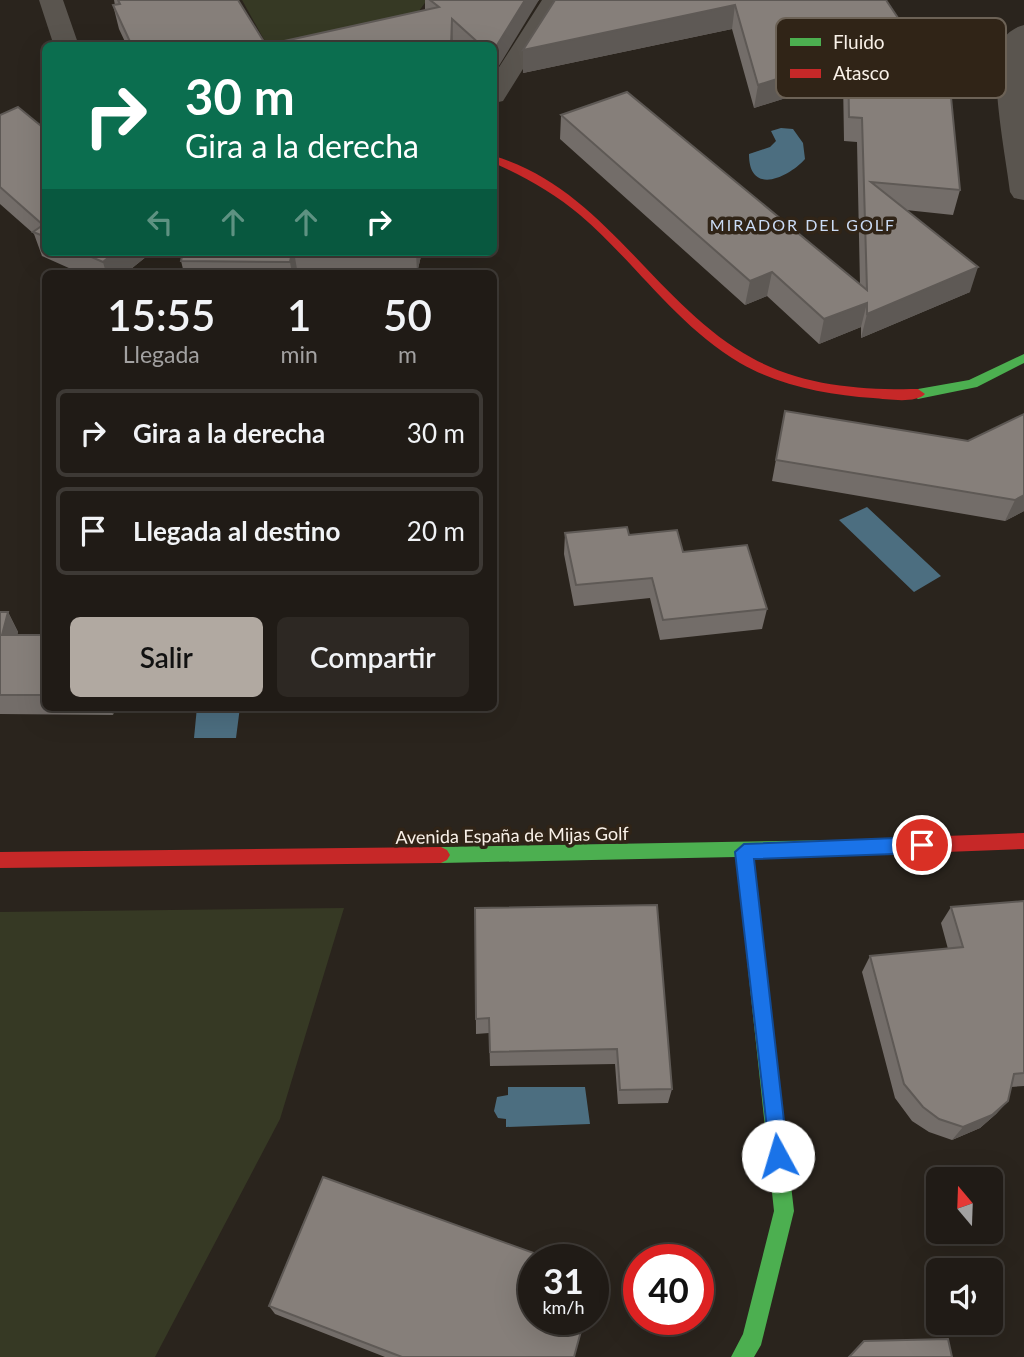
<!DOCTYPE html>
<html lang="es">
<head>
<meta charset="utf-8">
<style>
	:root { --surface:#201b16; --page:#2d2823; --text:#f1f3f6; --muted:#a2a1a1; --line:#3d3935; --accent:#b1a9a1 }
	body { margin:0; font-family:Lato,sans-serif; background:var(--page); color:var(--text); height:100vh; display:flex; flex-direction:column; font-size:26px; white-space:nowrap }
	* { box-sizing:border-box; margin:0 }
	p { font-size:23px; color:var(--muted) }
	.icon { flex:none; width:38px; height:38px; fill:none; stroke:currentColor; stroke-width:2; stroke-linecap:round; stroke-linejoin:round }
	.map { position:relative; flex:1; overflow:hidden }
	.sheet { position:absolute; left:42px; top:270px; width:455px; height:441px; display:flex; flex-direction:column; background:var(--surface); border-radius:10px; box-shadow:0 7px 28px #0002,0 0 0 2px var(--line) }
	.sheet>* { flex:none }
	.hud { position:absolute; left:42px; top:42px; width:455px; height:214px; border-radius:10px; box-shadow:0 7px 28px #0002,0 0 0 2px var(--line); background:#0b6e4f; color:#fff; overflow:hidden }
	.needle { width:46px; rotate:341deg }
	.controls { position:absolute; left:926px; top:1167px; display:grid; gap:14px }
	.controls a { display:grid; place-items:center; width:77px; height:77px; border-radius:10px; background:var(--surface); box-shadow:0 7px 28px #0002,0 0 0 2px var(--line); font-size:35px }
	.speed { position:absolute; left:518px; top:1244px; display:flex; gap:14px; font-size:35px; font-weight:700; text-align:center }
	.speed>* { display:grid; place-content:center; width:91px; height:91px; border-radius:50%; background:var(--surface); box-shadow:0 7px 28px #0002,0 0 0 2px var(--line); line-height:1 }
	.speed small { font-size:18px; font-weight:400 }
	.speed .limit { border:10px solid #d22; background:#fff; color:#111 }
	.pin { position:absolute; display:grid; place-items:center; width:60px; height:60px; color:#fff; margin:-30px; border:4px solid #fff; border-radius:50%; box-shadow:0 2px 7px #0007 }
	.me { position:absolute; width:77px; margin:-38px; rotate:354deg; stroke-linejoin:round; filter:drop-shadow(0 0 5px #0008) }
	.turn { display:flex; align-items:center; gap:24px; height:147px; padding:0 28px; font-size:32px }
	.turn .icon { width:91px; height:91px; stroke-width:2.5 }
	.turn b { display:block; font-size:49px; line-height:60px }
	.lanes { display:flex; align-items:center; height:66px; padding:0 28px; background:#0003; justify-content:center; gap:35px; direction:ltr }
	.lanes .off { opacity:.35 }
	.eta { display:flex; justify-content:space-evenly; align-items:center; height:119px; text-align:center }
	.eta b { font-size:42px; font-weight:600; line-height:49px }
	.primary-button { display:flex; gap:14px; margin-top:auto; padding:14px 28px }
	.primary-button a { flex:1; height:80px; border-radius:10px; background:var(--accent); color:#111; font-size:28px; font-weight:600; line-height:80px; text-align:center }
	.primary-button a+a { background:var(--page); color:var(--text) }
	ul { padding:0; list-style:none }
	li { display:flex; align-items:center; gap:21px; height:88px; margin:0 14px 10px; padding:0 14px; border:4px solid var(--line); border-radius:10px }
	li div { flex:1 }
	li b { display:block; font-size:26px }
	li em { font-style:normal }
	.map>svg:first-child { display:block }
</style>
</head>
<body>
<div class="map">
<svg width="1024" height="1357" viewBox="0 0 1024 1357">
	<rect width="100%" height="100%" fill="#2a241d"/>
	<!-- green -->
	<path fill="#363924" d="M242 0H427L406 29 345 46 267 45Z
		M344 908 280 1119 155 1357H0V912Z"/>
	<!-- water -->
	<path fill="#4c6e80" d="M781 128 793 129 803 143 805 159C788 178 749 196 749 154L770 147 776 141 771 131Z
		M867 507 941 576 914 592 839 520Z
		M197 707H240L236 738H194Z
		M508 1087H585L590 1124 506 1127V1119L498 1118 494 1111 497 1097 508 1095Z"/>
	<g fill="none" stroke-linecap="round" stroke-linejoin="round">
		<!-- street -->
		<path fill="#5a554f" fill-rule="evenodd" d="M39 0H63L79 46H54Z
			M542 0H566L503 101 494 103V75Z
			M1024 25V200L1014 198 1010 192C1006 158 989 74 1000 45 1004 35 1014 27 1024 25Z"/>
		<!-- fast -->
		<path fill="#4caf50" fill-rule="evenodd" d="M1024 354V363L977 387 918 399 911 394 918 389 969 380Z
			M840 840 846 843 849 848 846 853 840 856 753 857 794 1211 761 1345 754 1357H731L743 1334 774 1211 736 857 441 863 435 860 432 855 435 850 441 847Z"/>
		<!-- jam -->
		<path fill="#c62828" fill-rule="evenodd" d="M494 156C604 188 655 305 752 358 803 386 861 390 918 389L925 394C915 404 887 399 873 398 828 395 780 386 740 363 676 325 636 263 580 215 554 193 525 177 494 163Z
			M1024 833V849L840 856 834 853 831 848 834 843 840 840Z
			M441 847 447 850 450 855 447 860 441 863 0 868V852Z"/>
	</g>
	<!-- wall -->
	<path fill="#736d69" d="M114 0H238L266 45 425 10V0H539L494 46H456L453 43V46H127L119 29 113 5H115Z
		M555 0H886L960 190 953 215 906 210 970 292 861 338V327L819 344 767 296 745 305 560 139 561 115 860 285 857 142 844 141 843 80 754 108 732 29 523 73V50Z
		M0 115 46 130V252H152L126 273H80L42 256 34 234 0 204Z
		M183 252H422L417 273H382L297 269 296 273H184L181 261Z
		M785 411 968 441 1024 511 1005 521 772 481Z
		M565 533 629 535 683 552 767 609 762 629 660 640 650 598 574 606 564 554Z
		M0 612H8L18 632 17 635H46V707H115L113 715 0 714Z
		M1024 901V1086L1011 1087 1008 1101 996 1114 980 1128 952 1140 929 1132 912 1121 895 1098 862 972 870 956 948 949 941 923 951 907Z
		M475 908 672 1089 668 1103 618 1104 615 1064 490 1066 489 1033 476 1034Z
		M269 1306 574 1357H385L275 1314Z"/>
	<!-- shaded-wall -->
	<path fill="#5e5955" d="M525 0H539L494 74V50Z
		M735 5 732 29 523 73V50Z
		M452 19 453 46H451Z
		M848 56 843 80 754 108 758 85Z
		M115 252H152L126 273H106L103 262Z
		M292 252H294L297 269 296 273H292L290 262Z
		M416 252H422L417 273Z
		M978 267 970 292 861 338 867 314Z
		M772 272 767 296 745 305 750 281Z
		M867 303 861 327 819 344 824 319Z
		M1024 495V511L1005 521 1015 500Z
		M8 612 18 632 12 655 2 635Z
		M110 707H115L113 715Z
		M1008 1101 996 1114 980 1128 952 1140 963 1127Z"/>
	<!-- building -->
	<path fill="#867f7a" stroke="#5e5955" stroke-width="2" d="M118 0H238L266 45 439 7 430 0H525L494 50V46H482L452 19 451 46H132L113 5 120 4Z
		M555 0H886L951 97 960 190 871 182 978 267 867 314V303L824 319 772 272 750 281 561 115 627 92 867 290 862 118 849 117 848 56 758 85 735 5 523 50Z
		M18 107 46 130V237L33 232 43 225 0 187V115Z
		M80 252H115L103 262Z
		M183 252H292L290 262 181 261Z
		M785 411 968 441 1024 414V495L1015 500 776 460Z
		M627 527 629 535 677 530 683 552 747 545 767 609 663 620 652 578 576 585 565 533Z
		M0 612H8L2 635H46V695H0Z
		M1024 901V1073L1014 1074 1008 1101 992 1115 963 1127 939 1119 923 1107 904 1084 870 956 963 947 951 907Z
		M657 905 672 1089 620 1090 617 1049 490 1052 489 1018 476 1019 475 908Z
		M323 1177 553 1260H534V1320H584L574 1357H402L269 1306Z
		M593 1275 597 1276 593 1288Z
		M948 1339 952 1357H849L864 1341Z"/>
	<!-- route -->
	<path fill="#1a73e8" stroke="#114b97" stroke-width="2" d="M922 837 931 845 922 853 754 859 788 1156 785 1163 778 1166 771 1163 735 852 744 844Z"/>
	<g text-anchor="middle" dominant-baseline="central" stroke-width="7" stroke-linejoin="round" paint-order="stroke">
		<!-- far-neighbourhood labels -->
		<g font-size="16" letter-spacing="2" fill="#cbdcf6" stroke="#302417">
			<text x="803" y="224">MIRADOR DEL GOLF</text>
		</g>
		<!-- street labels -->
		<g font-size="18" fill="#f9f1e8" stroke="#302417">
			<text transform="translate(512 835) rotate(-1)">Avenida España de Mijas Golf</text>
		</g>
	</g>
	<!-- legend -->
	<rect x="776" y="18" width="230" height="80" rx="10" fill="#302417" stroke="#6c6256" stroke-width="2"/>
	<rect x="790" y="38" width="31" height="8" fill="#4caf50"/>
	<rect x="790" y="69" width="31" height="9" fill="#c62828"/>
	<g font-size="19" fill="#f9f1e8">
		<text x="833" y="49">Fluido</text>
		<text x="833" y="80">Atasco</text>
	</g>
</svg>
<div class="controls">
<a><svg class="needle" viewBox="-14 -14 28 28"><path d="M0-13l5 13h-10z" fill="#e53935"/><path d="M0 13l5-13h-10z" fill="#a2a1a1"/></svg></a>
<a><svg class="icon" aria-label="sound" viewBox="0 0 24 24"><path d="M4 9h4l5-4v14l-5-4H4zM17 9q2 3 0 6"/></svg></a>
</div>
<div class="speed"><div>31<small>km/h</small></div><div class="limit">40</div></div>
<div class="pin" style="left:922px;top:845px;background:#d93025"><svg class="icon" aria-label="arrive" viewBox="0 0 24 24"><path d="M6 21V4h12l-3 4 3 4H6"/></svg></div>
<svg class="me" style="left:778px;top:1156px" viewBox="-20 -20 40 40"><circle r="19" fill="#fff"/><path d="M0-13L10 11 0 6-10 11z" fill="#1a73e8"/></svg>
<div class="hud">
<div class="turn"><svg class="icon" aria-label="right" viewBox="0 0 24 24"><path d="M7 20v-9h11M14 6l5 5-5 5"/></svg><div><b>30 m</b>Gira a la derecha</div></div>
<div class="lanes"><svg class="icon off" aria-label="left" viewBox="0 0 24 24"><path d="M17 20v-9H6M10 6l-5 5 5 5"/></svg><svg class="icon off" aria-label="ahead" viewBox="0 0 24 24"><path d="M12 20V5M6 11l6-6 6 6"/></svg><svg class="icon off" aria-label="ahead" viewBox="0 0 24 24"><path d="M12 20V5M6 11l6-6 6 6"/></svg><svg class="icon" aria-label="right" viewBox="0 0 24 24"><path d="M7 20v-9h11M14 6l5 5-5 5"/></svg></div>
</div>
<section class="sheet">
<div class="eta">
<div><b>15:55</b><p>Llegada</p></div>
<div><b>1</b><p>min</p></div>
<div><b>50</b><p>m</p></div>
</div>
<ul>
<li><svg class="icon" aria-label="right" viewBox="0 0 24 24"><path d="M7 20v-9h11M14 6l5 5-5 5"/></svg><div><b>Gira a la derecha</b></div><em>30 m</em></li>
<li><svg class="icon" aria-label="arrive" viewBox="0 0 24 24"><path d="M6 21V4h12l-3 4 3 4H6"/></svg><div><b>Llegada al destino</b></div><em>20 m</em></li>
</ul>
<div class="primary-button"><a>Salir</a><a>Compartir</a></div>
</section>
</div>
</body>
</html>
